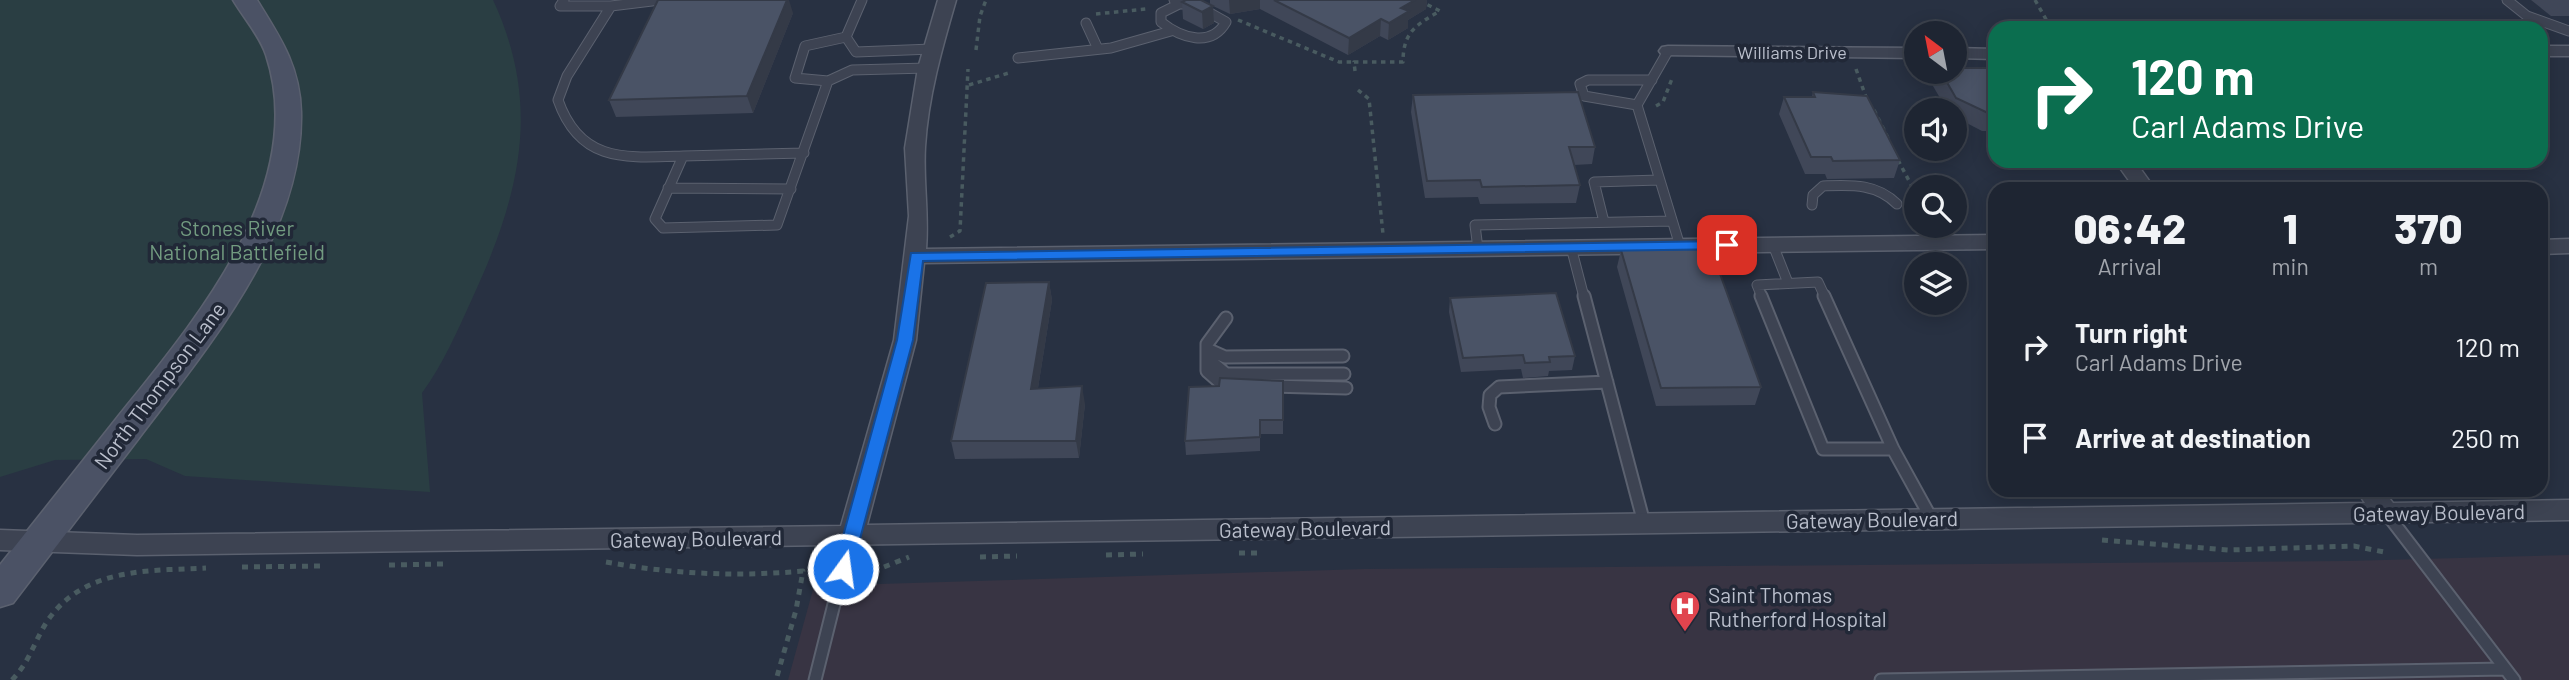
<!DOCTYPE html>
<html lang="en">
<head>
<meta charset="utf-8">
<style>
	:root { --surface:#1e2532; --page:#2b313e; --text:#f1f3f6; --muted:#a1a5ac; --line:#3c424d }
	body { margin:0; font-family:Barlow,sans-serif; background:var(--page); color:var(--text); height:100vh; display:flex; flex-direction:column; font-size:26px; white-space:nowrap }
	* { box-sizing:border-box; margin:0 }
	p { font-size:23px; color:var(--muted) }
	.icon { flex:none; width:38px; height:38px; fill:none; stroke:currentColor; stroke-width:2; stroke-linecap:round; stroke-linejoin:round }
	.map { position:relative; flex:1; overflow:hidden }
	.side { position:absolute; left:1988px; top:182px; width:560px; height:315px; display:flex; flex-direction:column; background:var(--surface); border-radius:21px; box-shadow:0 4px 18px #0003,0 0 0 2px var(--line) }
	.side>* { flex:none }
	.top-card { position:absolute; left:1988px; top:21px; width:560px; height:147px; border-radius:21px; box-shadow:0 4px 18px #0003,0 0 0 2px var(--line); background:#0b6e4f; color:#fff; overflow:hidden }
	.needle { width:46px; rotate:328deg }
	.controls { position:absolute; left:1904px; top:21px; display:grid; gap:14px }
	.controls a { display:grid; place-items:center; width:63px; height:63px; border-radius:50%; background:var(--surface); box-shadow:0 4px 18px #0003,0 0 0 2px var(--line); font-size:35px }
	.pin { position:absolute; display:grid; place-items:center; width:60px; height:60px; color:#fff; margin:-30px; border-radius:14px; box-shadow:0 4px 10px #0006 }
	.me { position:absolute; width:77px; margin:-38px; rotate:14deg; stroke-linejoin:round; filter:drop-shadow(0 0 5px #0008) }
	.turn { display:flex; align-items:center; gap:24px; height:147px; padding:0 28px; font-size:32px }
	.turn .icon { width:91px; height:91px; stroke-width:2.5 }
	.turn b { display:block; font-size:49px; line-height:60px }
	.eta { display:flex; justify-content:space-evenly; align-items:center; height:119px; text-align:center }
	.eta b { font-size:42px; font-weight:800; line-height:49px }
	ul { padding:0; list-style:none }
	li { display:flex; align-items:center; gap:21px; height:91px; padding:0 28px }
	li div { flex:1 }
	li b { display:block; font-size:26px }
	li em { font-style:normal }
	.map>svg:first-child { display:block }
</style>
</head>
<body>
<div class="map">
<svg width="2569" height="680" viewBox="0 0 2569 680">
	<rect width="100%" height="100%" fill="#283142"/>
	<!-- medical -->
	<path fill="#383443" d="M2569 555V680H788L814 586 1364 569 2347 561Z"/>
	<!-- green -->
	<path fill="#2a3e43" d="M0 0H493C543 107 519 197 472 299 457 332 443 364 422 393L430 492 185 476 146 459 55 460 0 477Z"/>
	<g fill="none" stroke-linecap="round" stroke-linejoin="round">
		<!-- service-far1 casing -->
		<g stroke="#5b616f" stroke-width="11">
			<path id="service-far1" d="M564 0 560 6H611L567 76 558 100C580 163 625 158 683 156L655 219 663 228 777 225 828 81 852 70 927 68
				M862 0 846 37 856 52 932 49
				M1174 0 1179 4
				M2507 0 2527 16 2569 31
				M1179 4H1194L1226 22C1211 48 1181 38 1161 22V13Z
				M611 6 660 0
				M1086 23 1098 49
				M1668 51 1637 105 1680 246
				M1018 58 1111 48 1171 31
				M828 81 795 78 805 46 846 37
				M1637 105 1584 96 1580 84 1588 80H1652
				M683 156 804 153
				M668 188 791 189
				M1812 205 1813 195 1823 186C1851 185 1876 183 1897 204
				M1604 222 1594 182 1659 180
				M1773 245 1788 283
				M1571 247 1584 297
				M1478 249 1475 225 1672 221
				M1762 297 1757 285 1818 282 1825 297"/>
		</g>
		<!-- service casing -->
		<g stroke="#5b616f" stroke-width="15">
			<path id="service" d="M1584 296 1644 523
				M1761 296 1823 449H1893
				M1824 296 1893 449
				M1226 318 1207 344V371L1223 385H1231
				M1207 349 1225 357 1343 356
				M1207 358 1226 374H1344
				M1271 386 1346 388
				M1495 424 1489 407 1490 395 1499 387 1607 382
				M1893 449 1931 518
				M2387 514 2514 680
				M815 680 851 536
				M1881 680 2505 669"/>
		</g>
		<!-- minor casing -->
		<g stroke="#5b616f" stroke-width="3">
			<path id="minor" d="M938 0H956C942 48 928 97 925 147 923 181 929 214 926 249L1995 235V249L924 263 916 340 867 525 2365 503 2356 490H2383L2393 503 2569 500V520L137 555 0 550V530L137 535 841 526 894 340 909 216 905 148 918 68Z
				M1668 46 1916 48V58L1662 55 1659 51 1662 47Z
				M2541 46H2569V56H2541Z
				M1955 48 1995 49V59L1955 58Z
				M2115 161H2135L2155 189H2135Z
				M2569 239V253L2541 254V240Z"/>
		</g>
		<!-- secondary casing -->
		<g stroke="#5b616f" stroke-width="3">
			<path id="secondary" d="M233 0H257C280 37 300 66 301 112 304 234 209 346 139 438 97 493 55 548 13 603L0 607V565C39 516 78 467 116 419 193 323 310 188 266 55 260 36 243 17 233 0Z"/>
		</g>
		<!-- path-far1 -->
		<path stroke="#495b60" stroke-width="3.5" stroke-dasharray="4.5 4.5" stroke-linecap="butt" d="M2035 0 2051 28
			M1096 14 1146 9
			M1238 20 1339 62H1354
			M976 50 980 16 986 0
			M1856 69 1867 100
			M1355 71 1354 62H1403C1403 32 1416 25 1440 11L1418 0
			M969 85 1012 72
			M1358 90 1369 99 1383 234
			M1656 106 1663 102 1673 76
			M1874 110 1890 142
			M1898 160 1916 194
			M950 237 960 231 968 69"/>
		<!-- path -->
		<path stroke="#495b60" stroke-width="5" stroke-dasharray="6 6" stroke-linecap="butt" d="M2102 540 2228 550 2354 546 2384 552
			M1239 553H1258
			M1106 555 1143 554
			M980 557 1017 556
			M606 562C671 574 737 577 803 571L796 610 776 680
			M389 565 443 564
			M242 567 321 566
			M884 567 909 557
			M12 680C31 660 34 641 48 620 85 567 149 571 206 568"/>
		<!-- service-far1 -->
		<use href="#service-far1" stroke="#3d4352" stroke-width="9"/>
		<!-- service -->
		<use href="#service" stroke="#3d4352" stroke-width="11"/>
		<!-- minor -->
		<use href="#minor" fill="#3d4352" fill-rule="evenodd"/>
		<!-- secondary -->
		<use href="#secondary" fill="#4b5265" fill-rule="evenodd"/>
	</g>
	<!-- wall -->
	<path fill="#404758" d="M1210 0H1427L1426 9 1408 20V28L1388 40 1380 36 1348 55 1260 9 1230 14 1213 6 1214 23 1203 29 1183 19 1182 2 1210 5Z
		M2531 0H2569V16H2551Z
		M793 13 753 113 616 117 609 100Z
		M1995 68V131H1982L1955 117V110H1947L1933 86 1938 72H1955Z
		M1813 92 1900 160 1894 178 1827 179 1825 174H1805L1779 114 1784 97H1812Z
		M1413 95 1595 147 1592 164 1574 165 1580 185 1576 203 1480 204 1478 197 1425 198 1411 112Z
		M1621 250 1761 387 1755 405 1656 406 1617 267Z
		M1049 282 1052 300 1038 388 1085 404 1079 458 955 459 951 441Z
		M1450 298 1575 356 1572 370 1549 371 1548 376 1523 378 1521 369 1461 372 1449 312Z
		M1283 381V434H1260V451L1186 455 1185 441Z"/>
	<!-- shaded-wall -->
	<path fill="#343a47" d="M787 0H789L793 13 753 113 747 96Z
		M1229 0H1260V9L1230 14Z
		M1415 0H1427L1426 9 1408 20V28L1388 40 1389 23 1401 8Z
		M1213 6 1214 23 1203 29 1202 12Z
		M1381 19 1380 36 1348 55 1349 38Z
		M1049 282 1052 300 1035 407 1031 389Z
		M1082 386 1085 404 1079 458 1076 441Z"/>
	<!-- building -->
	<path fill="#4a5366" stroke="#343a47" stroke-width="2" d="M658 0H787L747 96 609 100Z
		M1186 0H1201L1213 6 1202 12 1182 2Z
		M1274 0H1415L1401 8 1409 11 1389 23 1381 19 1349 38Z
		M1955 68H1995V114H1990L1956 98 1941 72H1955Z
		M1578 92 1595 147H1569L1580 185 1482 187 1480 180 1427 181 1413 95Z
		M1813 92 1867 96 1900 160 1833 161 1831 157H1811L1784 97H1815Z
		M1711 249 1761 387 1661 388 1621 250Z
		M1049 282 1031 389 1082 386 1076 441H951L986 283Z
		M1556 293 1575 356 1549 357 1550 362 1525 363 1523 355 1463 358 1450 298Z
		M1220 378 1283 381V420H1260V437L1185 441 1189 387 1219 386Z"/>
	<!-- route -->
	<path fill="#1a73e8" stroke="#114b97" stroke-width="2" d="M1727 241 1734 245 1732 249 923 261 913 340 852 569 843 576 834 569 897 340 911 253Z"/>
	<!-- icons -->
	<defs>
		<g id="hospital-pin" transform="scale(1.575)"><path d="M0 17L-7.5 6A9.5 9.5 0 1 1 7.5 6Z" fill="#e0444e" stroke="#212837"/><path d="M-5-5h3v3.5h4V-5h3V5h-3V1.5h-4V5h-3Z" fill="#fff"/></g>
	</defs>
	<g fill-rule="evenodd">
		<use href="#hospital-pin" x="1685" y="606"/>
	</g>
	<g text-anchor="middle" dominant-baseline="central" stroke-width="7" stroke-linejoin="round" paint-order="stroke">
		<!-- far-street labels -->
		<g font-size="18" fill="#babfcc" stroke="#212837">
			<text x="1792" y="52">Williams Drive</text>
		</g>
		<!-- park labels -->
		<g font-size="21" fill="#729b80" stroke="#212837">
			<text x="237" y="227">Stones River<tspan x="237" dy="24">National Battlefield</tspan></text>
		</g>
		<!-- street labels -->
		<g font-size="21" fill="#babfcc" stroke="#212837">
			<text transform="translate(159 385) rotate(-53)">North Thompson Lane</text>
			<text transform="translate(2439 512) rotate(-1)">Gateway Boulevard</text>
			<text transform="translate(1872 519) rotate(-1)">Gateway Boulevard</text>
			<text transform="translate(1305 528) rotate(-1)">Gateway Boulevard</text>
			<text transform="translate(696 538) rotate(-1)">Gateway Boulevard</text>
		</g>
		<!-- poi labels -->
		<g font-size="21" fill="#babfcc" stroke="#212837" text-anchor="start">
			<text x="1708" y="594">Saint Thomas<tspan x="1708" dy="24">Rutherford Hospital</tspan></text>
		</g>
	</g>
</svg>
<div class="controls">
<a><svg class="needle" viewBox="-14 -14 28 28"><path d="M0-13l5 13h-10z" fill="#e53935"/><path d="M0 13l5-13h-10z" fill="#a1a5ac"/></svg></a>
<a><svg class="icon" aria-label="sound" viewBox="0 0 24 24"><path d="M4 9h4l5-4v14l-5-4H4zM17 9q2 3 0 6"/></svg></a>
<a><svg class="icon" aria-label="search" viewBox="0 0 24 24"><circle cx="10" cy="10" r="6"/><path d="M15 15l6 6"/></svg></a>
<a><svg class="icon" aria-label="layers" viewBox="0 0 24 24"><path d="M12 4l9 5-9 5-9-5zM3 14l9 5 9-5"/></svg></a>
</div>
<div class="pin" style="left:1727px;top:245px;background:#d93025"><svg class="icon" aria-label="arrive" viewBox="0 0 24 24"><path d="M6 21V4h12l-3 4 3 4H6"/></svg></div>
<svg class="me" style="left:843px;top:569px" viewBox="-20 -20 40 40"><circle r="17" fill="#1a73e8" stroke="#fff" stroke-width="3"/><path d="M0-11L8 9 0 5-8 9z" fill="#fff"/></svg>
<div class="top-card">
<div class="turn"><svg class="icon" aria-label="right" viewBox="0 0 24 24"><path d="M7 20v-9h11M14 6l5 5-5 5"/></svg><div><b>120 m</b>Carl Adams Drive</div></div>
</div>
<section class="side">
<div class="eta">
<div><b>06:42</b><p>Arrival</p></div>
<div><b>1</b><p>min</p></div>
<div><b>370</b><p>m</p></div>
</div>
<ul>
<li><svg class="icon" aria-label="right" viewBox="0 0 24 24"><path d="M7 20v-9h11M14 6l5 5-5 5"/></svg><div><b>Turn right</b><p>Carl Adams Drive</p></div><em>120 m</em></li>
<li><svg class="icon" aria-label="arrive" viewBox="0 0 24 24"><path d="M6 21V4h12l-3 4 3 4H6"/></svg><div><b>Arrive at destination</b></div><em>250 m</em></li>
</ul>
</section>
</div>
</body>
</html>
